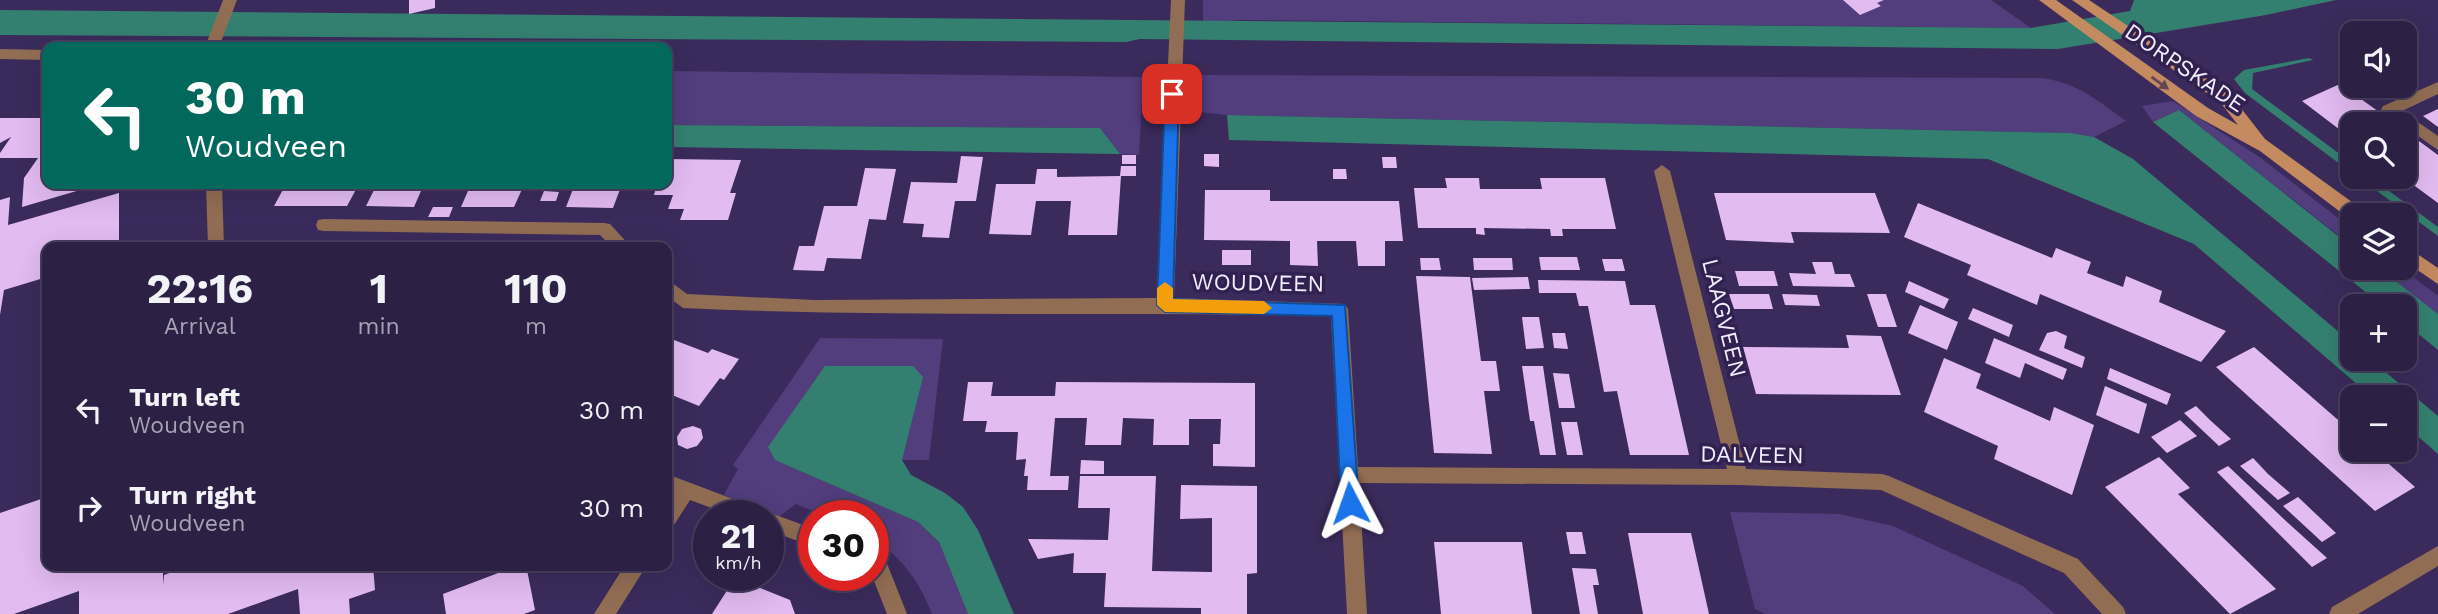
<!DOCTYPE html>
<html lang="en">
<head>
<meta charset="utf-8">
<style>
	:root { --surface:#2c2045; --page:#34284c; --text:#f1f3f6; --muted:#a6a3b3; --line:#483e5e }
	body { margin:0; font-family:"Work Sans",sans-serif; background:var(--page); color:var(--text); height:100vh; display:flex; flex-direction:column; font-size:26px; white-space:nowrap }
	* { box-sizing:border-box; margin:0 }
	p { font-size:23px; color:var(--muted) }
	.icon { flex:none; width:38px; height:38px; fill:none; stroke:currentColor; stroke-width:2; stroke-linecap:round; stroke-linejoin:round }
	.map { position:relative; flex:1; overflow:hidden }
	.sheet { position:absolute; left:42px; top:242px; width:630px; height:329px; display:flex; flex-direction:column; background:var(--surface); border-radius:14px; box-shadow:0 7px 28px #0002,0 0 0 2px var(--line) }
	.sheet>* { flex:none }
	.hud { position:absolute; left:42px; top:42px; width:630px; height:147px; border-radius:14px; box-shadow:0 7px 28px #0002,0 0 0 2px var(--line); background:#00695c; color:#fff; overflow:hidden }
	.tools { position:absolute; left:2340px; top:21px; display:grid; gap:14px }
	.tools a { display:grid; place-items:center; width:77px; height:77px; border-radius:14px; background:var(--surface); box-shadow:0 7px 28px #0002,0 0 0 2px var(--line); font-size:35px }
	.speed { position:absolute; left:693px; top:500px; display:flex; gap:14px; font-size:35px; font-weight:700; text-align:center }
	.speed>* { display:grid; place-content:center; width:91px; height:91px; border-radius:50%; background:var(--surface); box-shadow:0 7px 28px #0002,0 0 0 2px var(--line); line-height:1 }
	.speed small { font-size:18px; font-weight:400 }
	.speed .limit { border:10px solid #d22; background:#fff; color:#111 }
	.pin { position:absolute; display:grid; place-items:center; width:60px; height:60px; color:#fff; margin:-30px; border-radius:14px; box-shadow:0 4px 10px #0006 }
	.me { position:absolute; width:77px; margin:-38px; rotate:356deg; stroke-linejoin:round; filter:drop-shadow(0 0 5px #0008) }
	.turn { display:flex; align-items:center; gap:24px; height:147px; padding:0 28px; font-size:32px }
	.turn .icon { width:91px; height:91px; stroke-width:2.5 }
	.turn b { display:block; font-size:49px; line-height:60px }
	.eta { display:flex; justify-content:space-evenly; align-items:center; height:119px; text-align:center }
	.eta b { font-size:42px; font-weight:700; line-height:49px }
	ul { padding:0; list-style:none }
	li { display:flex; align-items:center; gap:21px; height:98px; padding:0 28px }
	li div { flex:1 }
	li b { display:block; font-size:26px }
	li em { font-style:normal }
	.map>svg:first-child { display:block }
</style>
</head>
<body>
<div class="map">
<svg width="2438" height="614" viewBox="0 0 2438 614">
	<rect width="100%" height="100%" fill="#3b2b5c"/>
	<!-- green -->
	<path fill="#523d7d" d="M1203 0H1991L2031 28 1240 20 1203 23Z
		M667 71 1143 77 1139 155 1120 154 1100 128 667 125Z
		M1201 75 2039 78C2075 81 2097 100 2126 121L2094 137 2071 133 1227 115 1200 112Z
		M2173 101 2261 158 2352 229V246L2179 110 2153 122 2142 106Z
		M2379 268H2401L2438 296V314Z
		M820 338 943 339 929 460H902L922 378 776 460 918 522 939 542 968 614H932C918 579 903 560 873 537V516H825L796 504 780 516 724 495 738 469 733 465Z
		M1730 512 1840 514 1893 526 2023 586 2055 614H1766L1755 609Z"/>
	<!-- water -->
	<path fill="#348070" d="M2134 0H2336L2266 15 2058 49 1140 39 1126 42 0 35V10L2031 28 2130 11Z
		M2309 58 2313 60 2253 73 2252 89 2352 163V173L2245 93 2234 79 2244 70Z
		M2179 110 2352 247V268H2379L2438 314V350L2405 323 2404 306H2383L2153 122Z
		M1227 115 2071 133 2094 137 2133 159 2352 343V359H2370L2438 416V454L2405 425 2404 397H2372L2194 244 1988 159 1229 140Z
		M667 125 1100 128 1120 154 667 147Z
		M2358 177H2370L2438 227V236Z
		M825 366H913L923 377 902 460 911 475 945 493 963 507 978 530 1014 614H968L939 542 918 522 775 460 768 447Z"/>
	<!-- building -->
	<path fill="#e2bbf1" d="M409 0H435V8L409 14Z
		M1843 0H1884L1877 3 1881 6 1860 15Z
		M2340 84 2396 124H2352V139L2302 101Z
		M2438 109V127L2423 116Z
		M0 118H47V184H80V190L22 207 24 178 38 158H0V153L11 137 0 143Z
		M2404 130 2438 155V203L2404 178Z
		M1204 154H1219V167L1204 166Z
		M1122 155H1136V164H1122Z
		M961 156 983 157 976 201H955L949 238 922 237 924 224 903 223 911 182 957 183Z
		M1382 157H1396L1397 168H1383Z
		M667 159 741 160 730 193H736L728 220H680L684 209H668L673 195H654L657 184H667Z
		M1121 166H1136V176H1121L1117 235H1068L1071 201H1036L1031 235 989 234 996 184H1035L1037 169H1057V177L1120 176Z
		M865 168 896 169 886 220 869 219 861 259 827 258 824 271 793 270 799 246H814L824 206H857Z
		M1333 169H1346L1347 179H1333Z
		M1445 178H1479L1480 189H1542L1540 178H1605L1616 229H1562L1563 236H1551L1550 229 1484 228 1485 235 1476 234V228H1418L1414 188H1447Z
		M286 184H359L347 206H274Z
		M377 184H424L414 207 366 206Z
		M471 184H544L543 187H523L514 207H461Z
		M575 184H622L613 208 566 207Z
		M1205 190H1270V201H1399L1403 241H1385V266H1358L1356 241H1317L1318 266 1290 265V241L1204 240Z
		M544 191 559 192 556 201H540Z
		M119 193V247H47V277L4 290 0 315V200L10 197 8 225Z
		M1714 193H1875L1890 233 1791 232 1794 243 1726 240Z
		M1918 203 2052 258 2056 248 2091 262 2087 273 2123 287 2126 276 2162 291 2159 302 2226 331 2201 362 2040 294 2037 305 1967 275 1971 265 1904 237Z
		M433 207H453L449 217H428Z
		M1222 250H1251V265H1222Z
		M1539 257H1577L1580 270H1541Z
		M1420 258H1439L1441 270H1421Z
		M1473 258H1512L1513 270H1474Z
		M1602 259H1622L1625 271H1605Z
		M1812 262H1832L1835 274H1850L1855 287 1793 286 1789 273 1816 274Z
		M1735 271H1774L1778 286H1739Z
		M1416 276 1470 277 1481 361H1496L1500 391H1484L1492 454 1434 453Z
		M1528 277 1530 289 1474 290 1472 278Z
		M1538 280 1625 281 1630 305H1655L1689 455H1630L1617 391 1604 392 1588 306H1579L1576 293H1539Z
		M1909 281 1949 299 1944 309 1905 292Z
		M1729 294H1769L1773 309H1734Z
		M1782 294 1817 295 1820 306 1785 305Z
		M1867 294H1886L1897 327H1878Z
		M1920 305 1958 322 1947 350 1908 333Z
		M1973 308 2013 325 2009 337 1968 319Z
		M1522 317H1539L1544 348 1526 349Z
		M2056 331 2067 336 2064 348 2085 357 2082 368 2039 350 2047 333Z
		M1552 333H1565L1568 349 1554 348Z
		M1846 335 1881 336 1901 395 1756 394 1743 347 1849 348Z
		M1994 338 2067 369 2063 380 2025 363 2020 378 1985 363Z
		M674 340 708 353 712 349 739 359 724 380 720 378 699 406 667 393V349Z
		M2254 347 2352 432V450H2373L2415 487 2375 511 2216 367Z
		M1944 358 1981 374 1976 388 2050 421 2054 407 2094 425 2072 495 1994 459 1998 446 1924 412Z
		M1522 366H1543L1556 455H1540L1534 421H1530Z
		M2110 368 2171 394 2167 405 2107 379Z
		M1553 373 1569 374 1575 408H1559Z
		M968 382H993L991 396H1055L1056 382 1255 383V467L1213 466V444H1220L1221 419H1189V445H1153L1154 419 1123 418 1121 445H1085L1087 418H1055L1050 476H1069L1068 490H1027L1028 476H1024L1026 459 1016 460 1018 432H985L987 421H963Z
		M2105 386 2147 404 2139 434 2096 415Z
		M2196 406 2211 421 2231 439 2219 446 2184 413Z
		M2180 420 2197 436 2167 453 2151 437Z
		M1561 422H1577L1583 455H1567Z
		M693 426 701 429 703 438 697 446 687 449 678 445 677 437 682 429Z
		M2159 457 2190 488 2178 494 2276 589 2230 614 2105 487Z
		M2253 458 2268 474 2290 493 2278 500 2240 466Z
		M1081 460 1104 461V474H1080Z
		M2228 466 2287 522 2327 558 2312 567 2217 472Z
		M1080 476H1156L1152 571 1212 572V518L1180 519 1181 485 1257 486V573L1247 574V614H1201V608L1104 607 1106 573H1073L1074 553 1038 559 1028 539 1108 540 1110 508H1078Z
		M47 497V565H163V585L164 575 191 565H373L375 590 349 599 350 614H300L298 589 228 614H79V591L14 614H0V513Z
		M2298 497 2336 533 2322 542 2283 506Z
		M1566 532H1582L1586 554H1570Z
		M1628 533H1691L1709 614H1643Z
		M1434 542H1522L1532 614H1441Z
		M519 565H526L535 610 524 614H446L443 594Z
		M1572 568 1596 569 1599 585H1593L1598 614H1580Z
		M735 578 790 600 795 614H712Z"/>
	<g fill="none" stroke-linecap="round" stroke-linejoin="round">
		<!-- service -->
		<path fill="#916d53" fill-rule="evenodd" d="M2438 82V94L2402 111 2438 136V150L2381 110 2383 106Z"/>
		<!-- minor -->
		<path fill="#916d53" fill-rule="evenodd" d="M223 0H237L219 47H205Z
			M1171 0H1185L1174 298 1345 304 1348 309 1358 467 1727 469 1654 171 1662 165 1670 171 1746 469 1882 474 1889 476 2078 559 2123 607 2126 614H2102L2064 573 1881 490 1739 485 1359 483 1367 614H1347L1331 316C1115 311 899 318 683 308L667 296V279L687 294 814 300 1157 298Z
			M0 49 47 50V60L0 59Z
			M206 184H222L224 247H208Z
			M324 219 604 223 610 224 631 247H612L600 235 324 231 318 230 316 225 318 220Z
			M667 474 762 510 764 514 768 512 814 529V547L768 530V516H733L690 500 674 525 667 528V503L673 493 667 491Z
			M2438 546V566L2358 614H2329L2332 607Z
			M873 551 884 556 907 614H887L872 576Z
			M625 565H647L616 614H594Z"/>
		<!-- secondary -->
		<path fill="#c48a60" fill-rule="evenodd" d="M2039 0H2056L2208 108 2238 125 2220 102 2072 0H2089L2230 94 2265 139 2363 210 2365 215H2352L2351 220 2260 151 2196 116Z
			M2404 245 2438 268V284L2404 261Z"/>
	</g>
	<!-- one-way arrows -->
	<defs><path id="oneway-solid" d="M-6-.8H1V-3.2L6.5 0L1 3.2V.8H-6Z" transform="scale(1.75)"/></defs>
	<use fill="#644556" href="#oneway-solid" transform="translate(2160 83) rotate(36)"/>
	<!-- route -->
	<path fill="#1a73e8" stroke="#114b97" stroke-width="2" d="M1172 89 1179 94 1173 299 1345 305 1359 503 1357 508 1350 511 1344 508 1341 503 1332 316 1165 312 1157 305 1165 94Z"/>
	<!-- slow -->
	<path fill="#f59e0b" d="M1165 282 1173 288V299L1264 301 1272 308 1264 314 1165 312 1157 305V288Z"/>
	<g text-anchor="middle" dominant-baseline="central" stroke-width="7" stroke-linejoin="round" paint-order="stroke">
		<!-- street labels -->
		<g font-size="23" fill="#f1eefb" stroke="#312050">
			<text transform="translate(2185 68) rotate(34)">DORPSKADE</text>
			<text transform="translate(1258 283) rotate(1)">WOUDVEEN</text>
			<text transform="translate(1724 318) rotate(76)">LAAGVEEN</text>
			<text transform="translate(1752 455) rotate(1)">DALVEEN</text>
		</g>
	</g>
</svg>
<div class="tools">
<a><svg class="icon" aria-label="sound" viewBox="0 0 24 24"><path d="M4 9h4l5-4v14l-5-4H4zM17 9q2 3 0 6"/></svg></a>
<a><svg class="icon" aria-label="search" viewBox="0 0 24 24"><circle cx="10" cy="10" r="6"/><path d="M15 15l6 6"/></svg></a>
<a><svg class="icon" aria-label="layers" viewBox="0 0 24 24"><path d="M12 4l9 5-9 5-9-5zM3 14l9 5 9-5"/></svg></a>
<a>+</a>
<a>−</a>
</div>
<div class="speed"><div>21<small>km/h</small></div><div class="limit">30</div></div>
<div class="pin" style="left:1172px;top:94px;background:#d93025"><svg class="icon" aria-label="arrive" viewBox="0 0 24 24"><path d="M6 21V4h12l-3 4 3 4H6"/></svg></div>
<svg class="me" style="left:1350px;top:503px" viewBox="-20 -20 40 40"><path d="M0-17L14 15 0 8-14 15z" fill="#1a73e8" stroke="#fff" stroke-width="4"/></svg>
<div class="hud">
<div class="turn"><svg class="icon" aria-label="left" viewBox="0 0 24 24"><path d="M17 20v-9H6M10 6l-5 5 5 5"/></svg><div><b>30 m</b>Woudveen</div></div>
</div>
<section class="sheet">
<div class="eta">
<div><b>22:16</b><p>Arrival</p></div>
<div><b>1</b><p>min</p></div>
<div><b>110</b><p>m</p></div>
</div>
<ul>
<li><svg class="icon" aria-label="left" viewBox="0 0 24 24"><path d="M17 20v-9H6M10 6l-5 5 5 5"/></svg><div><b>Turn left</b><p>Woudveen</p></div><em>30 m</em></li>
<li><svg class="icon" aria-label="right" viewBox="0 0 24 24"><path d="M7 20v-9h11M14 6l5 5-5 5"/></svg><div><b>Turn right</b><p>Woudveen</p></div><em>30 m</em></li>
</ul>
</section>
</div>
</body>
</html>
